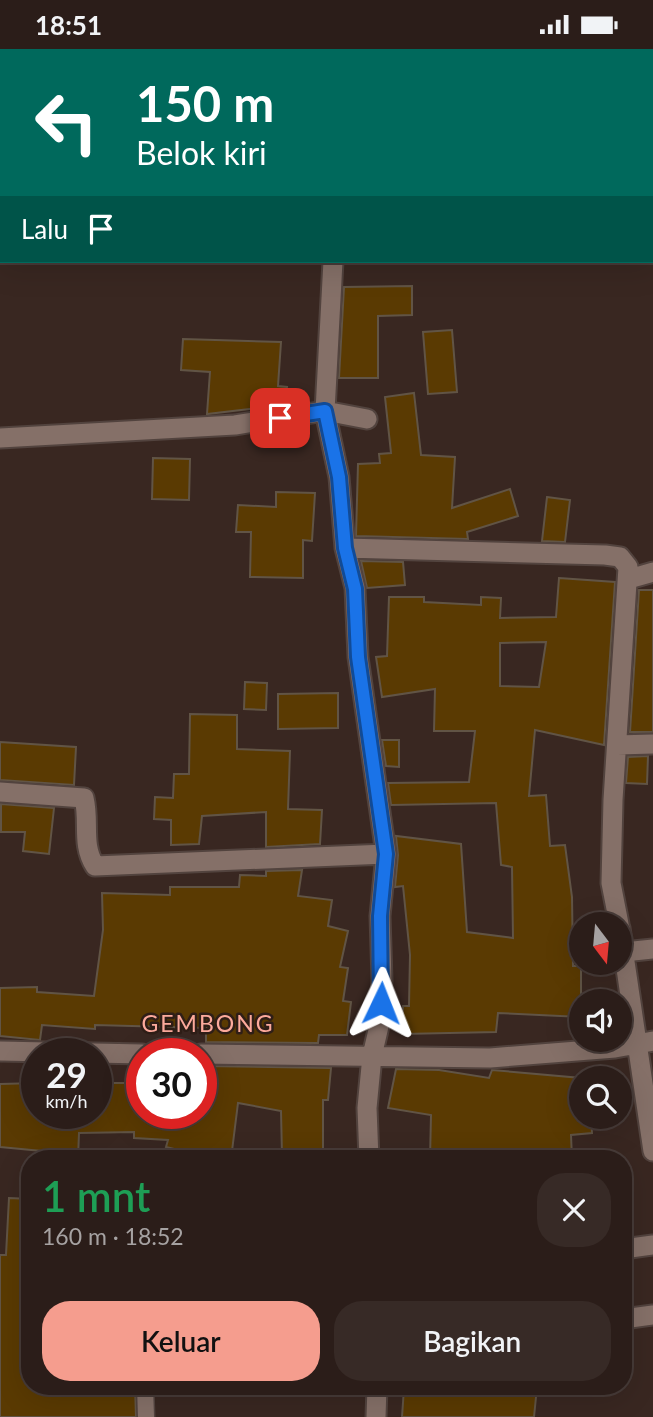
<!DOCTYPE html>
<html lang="id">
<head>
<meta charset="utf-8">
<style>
	:root { --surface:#2b1d19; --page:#372a26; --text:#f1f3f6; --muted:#a6a2a2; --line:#473b38; --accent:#f59d8e }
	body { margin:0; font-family:Lato,sans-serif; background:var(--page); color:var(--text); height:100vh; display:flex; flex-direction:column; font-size:26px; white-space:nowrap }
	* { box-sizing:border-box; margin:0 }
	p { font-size:23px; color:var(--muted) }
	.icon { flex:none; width:38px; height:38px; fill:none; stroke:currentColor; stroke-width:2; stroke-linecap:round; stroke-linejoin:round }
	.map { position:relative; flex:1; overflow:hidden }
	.panel { position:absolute; left:21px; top:1101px; width:611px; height:245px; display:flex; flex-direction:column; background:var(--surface); border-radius:28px; box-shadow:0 7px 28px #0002,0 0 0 2px var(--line) }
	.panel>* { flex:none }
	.hud { position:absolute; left:0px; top:0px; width:654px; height:214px; box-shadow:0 7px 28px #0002,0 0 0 2px var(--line); background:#00695c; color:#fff; overflow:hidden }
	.needle { width:46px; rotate:164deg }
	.tools { position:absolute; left:569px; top:863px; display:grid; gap:14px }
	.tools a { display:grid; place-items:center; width:63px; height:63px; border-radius:50%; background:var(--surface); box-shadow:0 7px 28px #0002,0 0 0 2px var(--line); font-size:35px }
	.speed { position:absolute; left:21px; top:989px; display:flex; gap:14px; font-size:35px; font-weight:700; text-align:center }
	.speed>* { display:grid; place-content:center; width:91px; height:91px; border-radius:50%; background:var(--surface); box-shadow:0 7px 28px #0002,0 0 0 2px var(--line); line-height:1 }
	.speed small { font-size:18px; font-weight:400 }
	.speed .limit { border:10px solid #d22; background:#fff; color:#111 }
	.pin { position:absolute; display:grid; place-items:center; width:60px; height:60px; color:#fff; margin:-30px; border-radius:14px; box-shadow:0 4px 10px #0006 }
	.me { position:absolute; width:77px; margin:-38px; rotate:2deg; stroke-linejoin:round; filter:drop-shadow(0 0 5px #0008) }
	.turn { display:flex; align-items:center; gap:24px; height:147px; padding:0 21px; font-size:32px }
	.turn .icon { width:91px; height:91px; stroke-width:2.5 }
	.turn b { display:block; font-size:49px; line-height:60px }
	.then { display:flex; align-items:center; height:66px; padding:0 21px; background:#0003; gap:14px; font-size:26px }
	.round { display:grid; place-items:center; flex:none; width:74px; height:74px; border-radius:28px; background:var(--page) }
	.headline { display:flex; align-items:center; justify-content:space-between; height:119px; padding:0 21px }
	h1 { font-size:42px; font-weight:600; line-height:52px; color:#1e9e55 }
	.cta { display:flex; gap:14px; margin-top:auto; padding:14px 21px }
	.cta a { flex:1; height:80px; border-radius:28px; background:var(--accent); color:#111; font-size:28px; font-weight:600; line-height:80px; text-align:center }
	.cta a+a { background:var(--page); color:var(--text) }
	.status { display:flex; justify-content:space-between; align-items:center; height:49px; padding:0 35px; background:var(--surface); direction:ltr }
	.status svg { height:19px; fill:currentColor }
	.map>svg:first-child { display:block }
</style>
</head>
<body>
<div class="status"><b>18:51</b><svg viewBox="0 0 49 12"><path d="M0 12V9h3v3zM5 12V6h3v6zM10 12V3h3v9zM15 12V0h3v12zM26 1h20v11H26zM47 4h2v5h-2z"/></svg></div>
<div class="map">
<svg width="653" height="1368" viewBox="0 0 653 1368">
	<rect width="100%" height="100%" fill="#392721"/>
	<!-- building -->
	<path fill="#5a3a02" stroke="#615445" stroke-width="2" fill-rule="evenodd" d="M412 237V266L378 267V329H339L344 238Z
		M452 281 457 343 428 345 423 283Z
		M183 290 281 293 278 337 287 338 284 356 207 365 210 323 181 321Z
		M414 344 421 406 455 408 452 459 510 440 518 467 467 483 468 490 356 487 358 415 380 414 379 405 391 404 385 348Z
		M153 409 190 410 189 451 152 450Z
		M276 443 315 444 312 492 303 491V529L250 528 251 483H236L238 456 276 458Z
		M547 448 570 451 565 493 542 492Z
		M361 512 403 513 405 536 367 539Z
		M559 529 615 533 604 696 535 681 529 747 546 746 550 797 565 796 572 848 573 917H581V968L498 964 496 983 402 985 403 957H409L410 906 403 837 395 838 398 806 396 787 461 795 467 883 513 889 512 818 501 816 496 754 391 756 388 734 469 733 475 682H434L435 640 382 648 376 608 387 607 389 548H424V553L481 556V548L501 549 500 569 556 568ZM546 593 539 638 500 637V594Z
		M639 541H653V683H630Z
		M245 633 267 634 266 661 244 660Z
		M338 644V679L278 680V645Z
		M190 665 237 666V700L290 702 288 760 322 761 320 795 266 798V763L202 767 199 795 171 796V771L154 770 155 748 173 749 174 725H189Z
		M382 691H399V718L386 717Z
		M0 693 76 698 74 736 0 731Z
		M648 707 647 735 626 734 628 708Z
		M1 755 54 759 49 805 23 802 25 783H1Z
		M302 821 298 847 332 851 328 877 348 882 340 918 348 919 343 952 351 953 347 986H319L318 994 206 993V979L95 976V980L42 976 40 991 0 987V939L37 938V943L94 947 103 881 102 844 170 846V838H239L240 826 266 827V822Z
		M203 1017 331 1019 328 1051H323V1107H282L281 1062 238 1054 231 1110H199V1106L166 1098 168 1091 134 1089V1083L79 1084 78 1110H52V1103L0 1098V1035L37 1034V1064H96V1034H142V1064H201Z
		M396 1020 439 1021 489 1029 492 1021 581 1029V1068H591L592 1084 571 1086 572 1110 481 1105V1110H430L431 1066 388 1059Z
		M9 1149 30 1150V1337H135L136 1368H0V1206H6Z
		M494 1337 537 1338 534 1368H402L404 1339 494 1345Z"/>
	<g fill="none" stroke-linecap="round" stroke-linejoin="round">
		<!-- service casing -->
		<g stroke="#52433e" stroke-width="19">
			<path id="service" d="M145 1337 146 1368"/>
		</g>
		<!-- minor casing -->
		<g stroke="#52433e" stroke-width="23">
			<path id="minor" d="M319 0 320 2
				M333 212 325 362 339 428 345 499 355 539 358 608 386 805 380 867 382 931 379 977 372 1007 367 1059 369 1110
				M0 389 235 376 325 362 367 370
				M345 499 605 506 620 508 628 518 613 751 611 834 619 875
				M629 530 653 523
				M617 696 653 695
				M0 743 84 749C90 773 81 795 95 817L386 805
				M620 879 653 1102
				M624 903 653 900
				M0 1002 142 1005
				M201 1005 490 1009 615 999 653 992
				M623 1200 653 1196
				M623 1270 653 1266
				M376 1368 377 1337"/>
		</g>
		<!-- service -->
		<use href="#service" stroke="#857068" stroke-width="16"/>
		<!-- minor -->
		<use href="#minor" stroke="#857068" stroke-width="19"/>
	</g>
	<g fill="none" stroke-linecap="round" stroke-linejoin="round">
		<!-- route casing -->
		<g stroke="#114b97" stroke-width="18">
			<path id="route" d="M280 369 325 362 339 428 345 499 355 540 358 608 386 805 380 867 381 954"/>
		</g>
		<!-- route -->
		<use href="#route" stroke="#1a73e8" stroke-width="12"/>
	</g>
	<g text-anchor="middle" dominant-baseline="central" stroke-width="5" stroke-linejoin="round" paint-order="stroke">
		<!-- quarter labels -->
		<g font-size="23" letter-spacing="2" fill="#fdaa9c" stroke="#2f1e17">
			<text x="208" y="974">GEMBONG</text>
		</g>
	</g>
</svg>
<div class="tools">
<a><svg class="needle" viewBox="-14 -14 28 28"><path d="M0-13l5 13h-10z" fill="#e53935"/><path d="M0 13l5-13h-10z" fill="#a6a2a2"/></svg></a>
<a><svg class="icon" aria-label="sound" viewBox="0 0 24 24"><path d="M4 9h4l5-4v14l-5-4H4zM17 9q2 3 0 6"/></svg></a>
<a><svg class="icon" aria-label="search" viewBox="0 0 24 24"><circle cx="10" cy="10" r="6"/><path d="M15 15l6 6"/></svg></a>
</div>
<div class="speed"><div>29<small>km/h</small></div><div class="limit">30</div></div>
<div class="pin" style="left:280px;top:369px;background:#d93025"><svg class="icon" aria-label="arrive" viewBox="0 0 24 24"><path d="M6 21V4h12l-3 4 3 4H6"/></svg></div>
<svg class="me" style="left:381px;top:954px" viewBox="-20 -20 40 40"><path d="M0-17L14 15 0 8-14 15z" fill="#1a73e8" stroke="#fff" stroke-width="4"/></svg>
<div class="hud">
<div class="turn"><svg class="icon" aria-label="left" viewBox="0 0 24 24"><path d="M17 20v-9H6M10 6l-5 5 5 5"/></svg><div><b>150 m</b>Belok kiri</div></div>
<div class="then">Lalu<svg class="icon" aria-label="arrive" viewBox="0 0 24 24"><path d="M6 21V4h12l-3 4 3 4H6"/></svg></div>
</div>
<section class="panel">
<div class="headline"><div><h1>1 mnt</h1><p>160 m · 18:52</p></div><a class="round"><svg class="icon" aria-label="close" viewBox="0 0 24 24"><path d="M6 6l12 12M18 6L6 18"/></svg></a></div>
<div class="cta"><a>Keluar</a><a>Bagikan</a></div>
</section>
</div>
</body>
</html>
